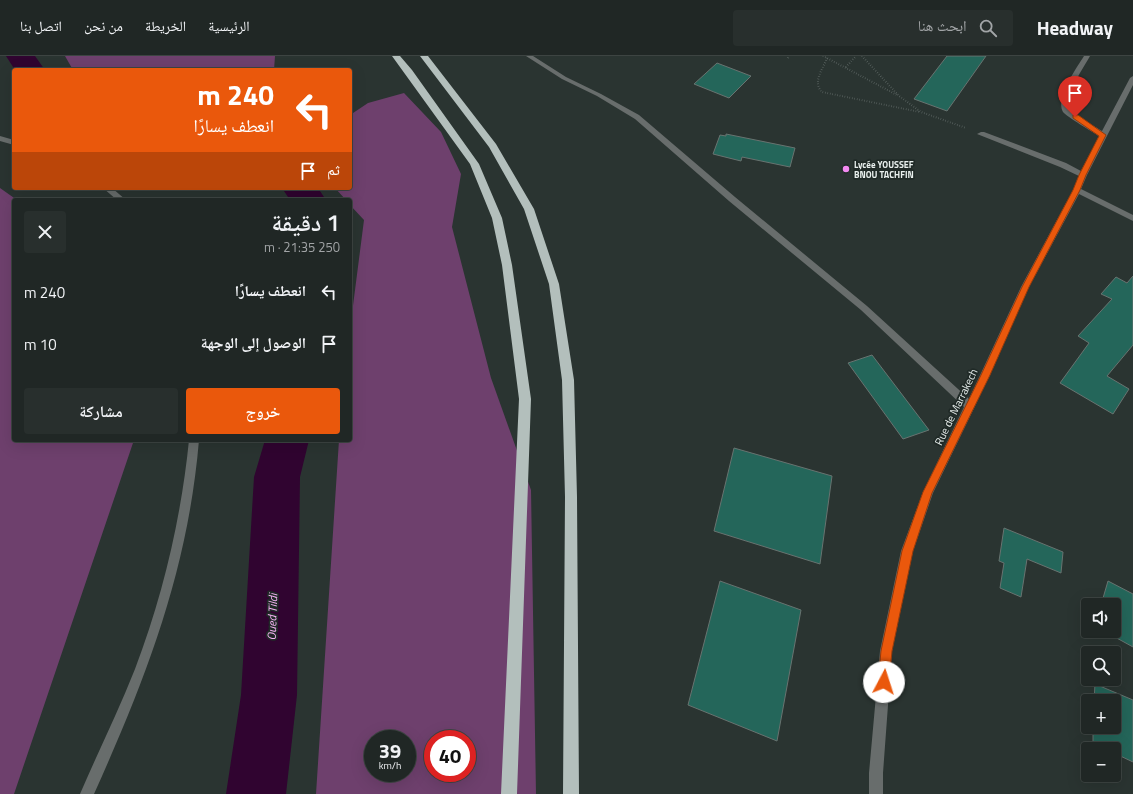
<!DOCTYPE html>
<html lang="ar">
<head>
<meta charset="utf-8">
<style>
	:root { --surface:#202725; --page:#282f2d; --text:#f1f3f6; --muted:#a2a5a7; --line:#3d4442; --accent:#ea580c }
	body { margin:0; font-family:"Titillium Web","Noto Naskh Arabic",sans-serif; background:var(--page); color:var(--text); direction:rtl; height:100vh; display:flex; flex-direction:column; font-size:15px; white-space:nowrap }
	* { box-sizing:border-box; margin:0 }
	p { font-size:13px; color:var(--muted) }
	.icon { flex:none; width:22px; height:22px; fill:none; stroke:currentColor; stroke-width:2; stroke-linecap:round; stroke-linejoin:round }
	.map { position:relative; flex:1; overflow:hidden; direction:ltr }
	.sheet { position:absolute; left:12px; top:142px; width:340px; height:244px; display:flex; flex-direction:column; background:var(--surface); border-radius:4px; box-shadow:0 4px 16px #0002,0 0 0 1px var(--line); direction:rtl }
	.sheet>* { flex:none }
	.hud { position:absolute; left:12px; top:12px; width:340px; height:122px; border-radius:4px; box-shadow:0 4px 16px #0002,0 0 0 1px var(--line); direction:rtl; background:#ea580c; color:#fff; overflow:hidden }
	.fabs { position:absolute; left:1081px; top:542px; display:grid; gap:8px }
	.fabs a { display:grid; place-items:center; width:40px; height:40px; border-radius:4px; background:var(--surface); box-shadow:0 4px 16px #0002,0 0 0 1px var(--line); font-size:20px }
	.speed { position:absolute; left:364px; top:674px; display:flex; gap:8px; font-size:20px; font-weight:700; text-align:center }
	.speed>* { display:grid; place-content:center; width:52px; height:52px; border-radius:50%; background:var(--surface); box-shadow:0 4px 16px #0002,0 0 0 1px var(--line); line-height:1 }
	.speed small { font-size:10px; font-weight:400 }
	.speed .limit { border:6px solid #d22; background:#fff; color:#111 }
	.pin { position:absolute; display:grid; place-items:center; width:34px; height:34px; color:#fff; margin:-41px -17px; border-radius:50% 50% 50% 0; rotate:-45deg; box-shadow:0 0 4px #0007 }
	.pin .icon { rotate:45deg }
	.me { position:absolute; width:44px; margin:-22px; rotate:5deg; stroke-linejoin:round; filter:drop-shadow(0 0 3px #0008) }
	.turn { display:flex; align-items:center; gap:14px; height:84px; padding:0 12px; font-size:18px }
	.turn .icon { width:52px; height:52px; stroke-width:2.5 }
	.turn b { display:block; font-size:28px; line-height:34px }
	.then { display:flex; align-items:center; height:38px; padding:0 12px; background:#0003; gap:8px; font-size:15px }
	.round { display:grid; place-items:center; flex:none; width:42px; height:42px; border-radius:4px; background:var(--page) }
	.headline { display:flex; align-items:center; justify-content:space-between; height:68px; padding:0 12px }
	h1 { font-size:24px; font-weight:600; line-height:30px }
	.button { display:flex; gap:8px; margin-top:auto; padding:8px 12px }
	.button a { flex:1; height:46px; border-radius:4px; background:var(--accent); color:#fff; font-size:16px; font-weight:600; line-height:46px; text-align:center }
	.button a+a { background:var(--page); color:var(--text) }
	ul { padding:0; list-style:none }
	li { display:flex; align-items:center; gap:12px; height:52px; padding:0 12px }
	li div { flex:1 }
	li b { display:block; font-size:15px }
	li em { font-style:normal }
	header { display:flex; align-items:center; gap:24px; box-sizing:border-box; height:56px; padding:0 20px; background:var(--surface); border-bottom:1px solid var(--line) }
	header strong { font-size:19px }
	nav { display:flex; gap:22px; margin-inline-start:auto; font-size:14px }
	.search { width:280px; height:36px; background:var(--page); display:flex; align-items:center; gap:10px; box-sizing:border-box; padding:0 14px; border-radius:4px; color:var(--muted); font-size:15px }
	.map>svg:first-child { display:block }
</style>
</head>
<body>
<header>
<strong>Headway</strong>
<div class="search"><svg class="icon" aria-label="search" viewBox="0 0 24 24"><circle cx="10" cy="10" r="6"/><path d="M15 15l6 6"/></svg>ابحث هنا</div>
<nav><a>الرئيسية</a><a>الخريطة</a><a>من نحن</a><a>اتصل بنا</a></nav>
</header>
<div class="map">
<svg width="1133" height="738" viewBox="0 0 1133 738">
	<rect width="100%" height="100%" fill="#2a3431"/>
	<!-- green -->
	<path fill="#6e406d" fill-rule="evenodd" d="M65 0H275L274 14H73Z
		M404 37 441 76 461 118 452 171 491 322 531 434 536 738H316L339 384H350V273L364 164 350 149V144H346L335 132H350V59L368 47ZM373 683H407V717H373ZM433 683H467V717H433Z
		M0 132 17 144H14V384H134L14 738H0Z"/>
	<g fill="none" stroke-linecap="round" stroke-linejoin="round">
		<!-- river -->
		<path fill="#300430" fill-rule="evenodd" d="M6 0H35L45 14H15Z
			M282 132H318L326 144H290Z
			M265 384H309L300 421 297 639 286 738H226L241 639 254 421Z"/>
	</g>
	<!-- building -->
	<path fill="#24665a" stroke="#687370" d="M947 0H986L947 55 914 43Z
		M717 7 751 20 729 42 694 28Z
		M726 78 795 92 790 111 742 101 741 105 713 98 720 79 726 80Z
		M1133 220V289L1107 320 1129 333 1113 358 1060 327 1089 287 1078 280 1112 243 1101 238 1116 221 1127 227Z
		M872 299 929 374 903 383 848 307Z
		M734 392 832 420 820 508 714 475Z
		M1004 472 1063 496 1061 517 1027 503 1021 541 1000 532 1004 507 999 505Z
		M720 525 801 554 777 685 688 649Z
		M1108 525 1133 538V591L1104 575H1114V549H1101Z
		M1095 628 1133 644V706L1114 697V693H1104L1093 688V671H1114V645H1094Z"/>
	<g fill="none" stroke-linecap="round" stroke-linejoin="round">
		<!-- path -->
		<path stroke="#67706e" stroke-width="2" stroke-dasharray="0.5 2" stroke-linecap="butt" d="M823 0 897 39
			M862 0 899 40 921 56 966 72
			M788 2 789 0
			M827 2C823 13 812 26 822 36L920 56
			M846 11 856 0"/>
		<!-- minor -->
		<path fill="#686d6c" fill-rule="evenodd" d="M526 0H533L566 21 601 38 639 59 735 141 867 250 969 343 1021 231 1073 134 1079 120 1060 111 977 78 981 76H984L1066 107 1081 115 1099 80C1093 76 1067 61 1063 56 1055 42 1076 13 1084 0H1090C1084 11 1062 43 1070 55 1074 59 1096 71 1102 75L1130 22 1133 20V29L1087 119 1081 133 1133 159V165L1079 138 1029 231 990 319 933 437 913 495 892 595 883 717V738H869V717L880 595 901 495 923 436 964 351 861 254 729 145 635 63 597 40 562 23Z
			M0 80 14 84V89L0 85Z
			M103 132H112L126 144H117Z
			M189 384H199C188 514 147 620 94 738H80C98 696 118 656 135 613 163 539 181 463 189 384Z"/>
		<!-- highway -->
		<path fill="#b3bfbc" fill-rule="evenodd" d="M392 0H400L412 14 479 108 502 162 512 209 531 343 517 738H501L519 343 502 209 492 162 470 108Z
			M420 0H428L496 88 534 153 559 228 574 324 577 441 579 738H563L565 441 562 324 549 228 524 153 489 91Z"/>
	</g>
	<!-- route -->
	<path fill="#ea580c" stroke="#983908" d="M1073 59H1078L1106 79 1086 119 1080 134 1029 231 990 319 932 437 913 495 892 595 889 626 888 630 884 631 880 630 878 626 881 595 902 495 923 436 981 319 1022 231 1073 134 1079 119 1099 80 1073 62Z"/>
	<!-- markers -->
	<circle fill="#f38af1" stroke="#202a27" stroke-width="1.5" cx="846" cy="113" r="4"/>
	<g text-anchor="middle" dominant-baseline="central" stroke-width="3.5" stroke-linejoin="round" paint-order="stroke">
		<!-- far-poi labels -->
		<g font-size="9" font-weight="bold" fill="#e9f0ee" stroke="#202a27" text-anchor="start">
			<text x="854" y="108">Lycée YOUSSEF<tspan x="854" dy="10">BNOU TACHFIN</tspan></text>
		</g>
		<!-- street labels -->
		<g font-size="11" fill="#e9f0ee" stroke="#202a27">
			<text transform="translate(956 351) rotate(-64)">Rue de Marrakech</text>
		</g>
		<!-- water labels -->
		<g font-size="12" font-style="italic" fill="#f7b3f5" stroke="#202a27">
			<text transform="translate(272 561) rotate(-88)">Oued Tildi</text>
		</g>
	</g>
</svg>
<div class="fabs">
<a><svg class="icon" aria-label="sound" viewBox="0 0 24 24"><path d="M4 9h4l5-4v14l-5-4H4zM17 9q2 3 0 6"/></svg></a>
<a><svg class="icon" aria-label="search" viewBox="0 0 24 24"><circle cx="10" cy="10" r="6"/><path d="M15 15l6 6"/></svg></a>
<a>+</a>
<a>−</a>
</div>
<div class="speed"><div>39<small>km/h</small></div><div class="limit">40</div></div>
<div class="pin" style="left:1075px;top:61px;background:#d93025"><svg class="icon" aria-label="arrive" viewBox="0 0 24 24"><path d="M6 21V4h12l-3 4 3 4H6"/></svg></div>
<svg class="me" style="left:884px;top:626px" viewBox="-20 -20 40 40"><circle r="19" fill="#fff"/><path d="M0-13L10 11 0 6-10 11z" fill="#ea580c"/></svg>
<div class="hud">
<div class="turn"><svg class="icon" aria-label="left" viewBox="0 0 24 24"><path d="M17 20v-9H6M10 6l-5 5 5 5"/></svg><div><b>240 m</b>انعطف يسارًا</div></div>
<div class="then">ثم<svg class="icon" aria-label="arrive" viewBox="0 0 24 24"><path d="M6 21V4h12l-3 4 3 4H6"/></svg></div>
</div>
<section class="sheet">
<div class="headline"><div><h1>1 دقيقة</h1><p>250 m · 21:35</p></div><a class="round"><svg class="icon" aria-label="close" viewBox="0 0 24 24"><path d="M6 6l12 12M18 6L6 18"/></svg></a></div>
<ul>
<li><svg class="icon" aria-label="left" viewBox="0 0 24 24"><path d="M17 20v-9H6M10 6l-5 5 5 5"/></svg><div><b>انعطف يسارًا</b></div><em>240 m</em></li>
<li><svg class="icon" aria-label="arrive" viewBox="0 0 24 24"><path d="M6 21V4h12l-3 4 3 4H6"/></svg><div><b>الوصول إلى الوجهة</b></div><em>10 m</em></li>
</ul>
<div class="button"><a>خروج</a><a>مشاركة</a></div>
</section>
</div>
</body>
</html>
